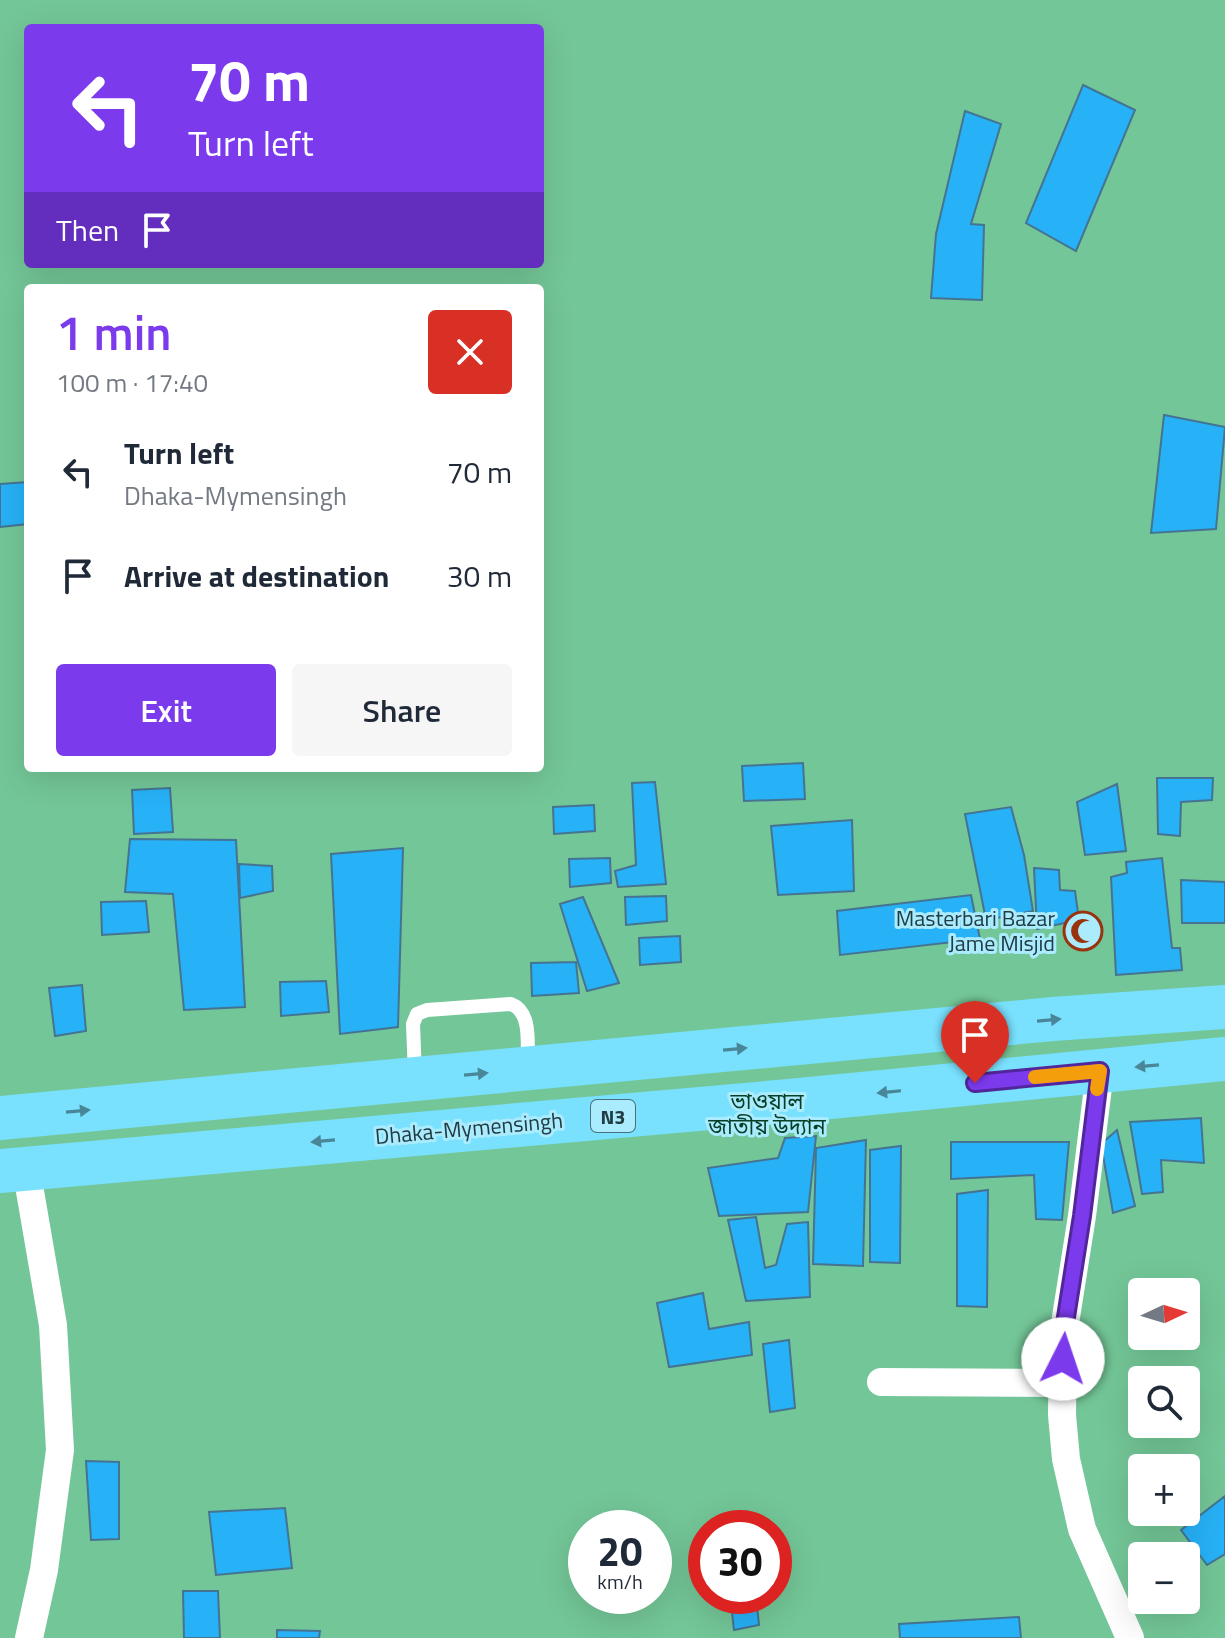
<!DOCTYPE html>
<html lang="en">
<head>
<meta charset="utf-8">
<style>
	:root { --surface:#fff; --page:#f6f6f7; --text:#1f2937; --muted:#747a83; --accent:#7c3aed }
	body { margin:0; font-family:"Titillium Web","Noto Sans Bengali",sans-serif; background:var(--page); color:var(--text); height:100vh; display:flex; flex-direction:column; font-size:30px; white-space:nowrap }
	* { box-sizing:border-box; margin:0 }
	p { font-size:26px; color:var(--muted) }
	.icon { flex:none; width:44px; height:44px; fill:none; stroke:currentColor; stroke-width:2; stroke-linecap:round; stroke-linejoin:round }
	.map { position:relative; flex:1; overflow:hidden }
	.drawer { position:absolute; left:24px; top:284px; width:520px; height:488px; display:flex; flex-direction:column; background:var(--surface); border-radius:8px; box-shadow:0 8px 32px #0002 }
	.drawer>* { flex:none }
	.guide { position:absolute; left:24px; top:24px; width:520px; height:244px; border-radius:8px; box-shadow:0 8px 32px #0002; background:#7c3aed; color:#fff; overflow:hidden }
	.needle { width:52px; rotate:86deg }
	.fabs { position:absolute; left:1128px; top:1278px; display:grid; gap:16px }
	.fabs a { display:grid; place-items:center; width:72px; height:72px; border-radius:8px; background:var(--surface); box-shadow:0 8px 32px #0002; font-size:40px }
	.speed { position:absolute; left:568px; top:1510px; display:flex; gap:16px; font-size:40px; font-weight:700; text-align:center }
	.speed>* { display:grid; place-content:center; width:104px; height:104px; border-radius:50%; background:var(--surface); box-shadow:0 8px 32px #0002; line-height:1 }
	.speed small { font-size:20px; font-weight:400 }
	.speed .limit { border:12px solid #d22; background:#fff; color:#111 }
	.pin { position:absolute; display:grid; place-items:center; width:68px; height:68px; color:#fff; margin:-82px -34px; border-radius:50% 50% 50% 0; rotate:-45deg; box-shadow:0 0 8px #0007 }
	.pin .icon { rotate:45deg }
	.me { position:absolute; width:88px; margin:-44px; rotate:4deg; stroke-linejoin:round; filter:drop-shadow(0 0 6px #0008) }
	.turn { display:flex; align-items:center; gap:28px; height:168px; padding:0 32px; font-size:36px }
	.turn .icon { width:104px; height:104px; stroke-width:2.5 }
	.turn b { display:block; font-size:56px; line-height:68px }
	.then { display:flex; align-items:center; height:76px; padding:0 32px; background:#0003; gap:16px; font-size:30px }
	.round { display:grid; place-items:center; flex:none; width:84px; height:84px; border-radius:8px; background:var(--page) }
	.summary { display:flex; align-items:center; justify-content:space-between; height:136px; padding:0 32px }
	h1 { font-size:48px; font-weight:600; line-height:60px; color:var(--accent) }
	.cta { display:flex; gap:16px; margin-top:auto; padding:16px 32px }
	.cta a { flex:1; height:92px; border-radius:8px; background:var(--accent); color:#fff; font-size:32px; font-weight:600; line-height:92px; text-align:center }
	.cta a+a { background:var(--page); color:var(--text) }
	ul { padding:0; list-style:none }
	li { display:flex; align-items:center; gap:24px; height:104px; padding:0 32px }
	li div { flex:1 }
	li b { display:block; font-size:30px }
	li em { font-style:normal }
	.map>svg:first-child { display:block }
</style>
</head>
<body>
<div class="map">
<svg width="1225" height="1638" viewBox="0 0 1225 1638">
	<rect width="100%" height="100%" fill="#9ddef1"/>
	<!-- green -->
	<path fill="#73c697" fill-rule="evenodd" d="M0 0H1225V1638H0ZM28 28H540V264H28ZM28 288H540V768H28ZM1142 1292H1186V1336H1142ZM1142 1380H1186V1424H1142ZM1142 1468H1186V1512H1142ZM586 1528H654V1596H586ZM706 1528H774V1596H706ZM1142 1556H1186V1600H1142Z"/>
	<!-- building -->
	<path fill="#27b1f7" stroke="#447492" stroke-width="2" d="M1083 85 1135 110 1076 251 1026 223Z
		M965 111 1001 124 971 224 984 225 982 300 931 298 936 234Z
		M1164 415 1225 427 1216 529 1151 533Z
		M28 482V524L0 527V484Z
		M803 763 805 799 744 801 742 766Z
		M1157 778H1213L1212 800 1181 802 1180 836 1158 834Z
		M655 782 666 884 618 887 615 871 636 865 632 783Z
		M1117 784 1126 851 1085 855 1077 802Z
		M170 788 173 832 134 834 132 790Z
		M594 805 595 831 554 834 553 807Z
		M1011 807 1024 855 1033 911 986 920 965 814Z
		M852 820 854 891 778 895 771 826Z
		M130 839 236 840 245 1007 184 1010 173 894 125 892Z
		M403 848 398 1027 340 1034 331 854Z
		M610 858 611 883 570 887 569 859Z
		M1162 858 1172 948H1180L1182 970 1116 975 1111 877 1127 873 1126 862Z
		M239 864 272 866 273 891 240 898Z
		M1034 868 1059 870 1060 890 1075 891 1079 920 1037 929Z
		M1181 880 1225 882V923H1182Z
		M971 895 980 939 840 955 837 911Z
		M666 896 667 921 626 925 625 897Z
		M583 897 619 983 587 991 560 904Z
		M146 901 149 932 102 935 101 902Z
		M680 936 681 962 640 965 639 938Z
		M576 962 579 993 532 996 531 963Z
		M326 981 329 1012 281 1016 280 982Z
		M82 985 86 1031 55 1036 49 988Z
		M1201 1118 1204 1163 1161 1160 1163 1192 1142 1194 1130 1122Z
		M1117 1130 1135 1206 1113 1213 1101 1144Z
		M816 1136 808 1212 719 1216 708 1168 778 1158 785 1138Z
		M866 1140 863 1266 813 1264 816 1148Z
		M951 1142H1069L1062 1220 1036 1219 1034 1175 951 1179Z
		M901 1146 900 1263 870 1262V1150Z
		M988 1190 987 1307 957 1306V1194Z
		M756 1217 765 1268 776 1265 787 1224 808 1222 810 1297 746 1301 728 1220Z
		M703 1293 709 1329 749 1322 752 1355 669 1367 657 1303Z
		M789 1340 795 1408 770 1412 763 1344Z
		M86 1461 119 1462V1539L91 1540Z
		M1225 1496V1554L1207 1565 1181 1530Z
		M285 1508 292 1568 216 1575 209 1512Z
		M183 1591H218L220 1638H184Z
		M730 1596H756L759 1625 734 1630Z
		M1019 1617 1021 1638H900L899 1624Z
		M277 1630 320 1631 319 1638H277Z"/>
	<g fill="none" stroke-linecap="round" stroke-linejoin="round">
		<!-- lane -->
		<path stroke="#fff" stroke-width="14" d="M415 1075 413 1024 417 1014 427 1010 511 1004C532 1012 527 1043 528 1062"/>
		<!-- street -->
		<path stroke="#fff" stroke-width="28" d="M1100 1071 1082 1216 1063 1336 1062 1415 1066 1459 1082 1529 1130 1638
			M26 1168 53 1325 60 1450 44 1570 29 1638
			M881 1382 1063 1383"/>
		<!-- highway -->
		<path stroke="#79e0fd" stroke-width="44" d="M0 1118 1053 1019 1225 1007
			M0 1171 789 1101 1225 1059"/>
	</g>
	<!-- one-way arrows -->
	<defs><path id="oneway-solid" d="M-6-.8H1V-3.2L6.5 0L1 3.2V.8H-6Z" transform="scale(2)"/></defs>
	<g fill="#498697">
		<use href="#oneway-solid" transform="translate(1049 1020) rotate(-5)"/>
		<use href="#oneway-solid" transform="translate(735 1049) rotate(-5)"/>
		<use href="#oneway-solid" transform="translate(1147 1066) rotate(175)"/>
		<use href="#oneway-solid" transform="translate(476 1074) rotate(-5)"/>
		<use href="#oneway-solid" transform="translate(889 1092) rotate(174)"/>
		<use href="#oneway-solid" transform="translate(78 1111) rotate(-5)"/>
		<use href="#oneway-solid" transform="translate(323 1141) rotate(175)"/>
	</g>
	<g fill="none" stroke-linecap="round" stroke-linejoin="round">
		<!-- route casing -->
		<g stroke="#51269a" stroke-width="20">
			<path id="route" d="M975 1083 1100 1071 1082 1216 1063 1336V1359"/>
		</g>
		<!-- route -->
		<use href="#route" stroke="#7c3aed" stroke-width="14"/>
		<!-- slow -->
		<path stroke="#f59e0b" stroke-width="14" d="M1035 1077 1100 1071 1097 1089"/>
	</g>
	<!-- icons -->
	<defs>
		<g id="mosque-ring" transform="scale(2)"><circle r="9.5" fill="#aaebfe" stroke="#99330e" stroke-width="1.5"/><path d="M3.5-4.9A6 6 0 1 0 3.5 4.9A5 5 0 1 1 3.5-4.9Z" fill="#99330e"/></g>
	</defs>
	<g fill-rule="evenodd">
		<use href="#mosque-ring" x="1083" y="931"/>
	</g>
	<g text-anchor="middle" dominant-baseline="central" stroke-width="6" stroke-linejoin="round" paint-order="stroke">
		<!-- shield labels -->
		<rect fill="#aaebfe" stroke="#4a707b" stroke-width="2" x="591" y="1100" width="44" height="32" rx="6"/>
		<g font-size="20" font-weight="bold" fill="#213c43">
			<text x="613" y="1116">N3</text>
		</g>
		<!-- poi labels -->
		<g font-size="22" fill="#213c43" stroke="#aaebfe" text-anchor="end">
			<text x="1055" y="918">Masterbari Bazar<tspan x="1055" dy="25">Jame Misjid</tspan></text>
		</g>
		<!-- park labels -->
		<g font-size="22" fill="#073f26" stroke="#aaebfe">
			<text x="767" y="1101">ভাওয়াল<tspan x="767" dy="25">জাতীয় উদ্যান</tspan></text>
		</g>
		<!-- street labels -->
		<g font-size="22" fill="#213c43" stroke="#aaebfe">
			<text transform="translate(469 1128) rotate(-5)">Dhaka-Mymensingh</text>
		</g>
	</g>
</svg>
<div class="fabs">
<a><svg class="needle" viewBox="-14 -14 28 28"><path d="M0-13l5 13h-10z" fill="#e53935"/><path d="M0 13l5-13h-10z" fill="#747a83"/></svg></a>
<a><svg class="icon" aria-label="search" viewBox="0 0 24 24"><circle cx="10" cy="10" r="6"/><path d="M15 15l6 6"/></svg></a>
<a>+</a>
<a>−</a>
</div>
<div class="speed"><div>20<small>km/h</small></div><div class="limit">30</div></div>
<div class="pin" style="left:975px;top:1083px;background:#d93025"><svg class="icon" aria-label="arrive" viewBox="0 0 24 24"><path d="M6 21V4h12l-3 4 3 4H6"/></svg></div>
<svg class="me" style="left:1063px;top:1359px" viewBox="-20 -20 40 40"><circle r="19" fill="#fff"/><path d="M0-13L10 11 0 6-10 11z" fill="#7c3aed"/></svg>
<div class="guide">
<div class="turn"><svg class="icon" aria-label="left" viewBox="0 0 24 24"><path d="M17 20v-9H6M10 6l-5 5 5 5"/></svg><div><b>70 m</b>Turn left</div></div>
<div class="then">Then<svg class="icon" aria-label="arrive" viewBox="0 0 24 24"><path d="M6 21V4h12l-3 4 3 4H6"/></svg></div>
</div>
<section class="drawer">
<div class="summary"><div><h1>1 min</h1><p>100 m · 17:40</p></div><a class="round" style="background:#d93025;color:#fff"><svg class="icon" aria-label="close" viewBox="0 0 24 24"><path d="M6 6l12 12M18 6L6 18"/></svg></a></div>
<ul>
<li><svg class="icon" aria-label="left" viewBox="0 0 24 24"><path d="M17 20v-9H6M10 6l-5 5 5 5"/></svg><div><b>Turn left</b><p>Dhaka-Mymensingh</p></div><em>70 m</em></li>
<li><svg class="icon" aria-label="arrive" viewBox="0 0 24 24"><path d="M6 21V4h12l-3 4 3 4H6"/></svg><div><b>Arrive at destination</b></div><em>30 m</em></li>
</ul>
<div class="cta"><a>Exit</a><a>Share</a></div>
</section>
</div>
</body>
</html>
